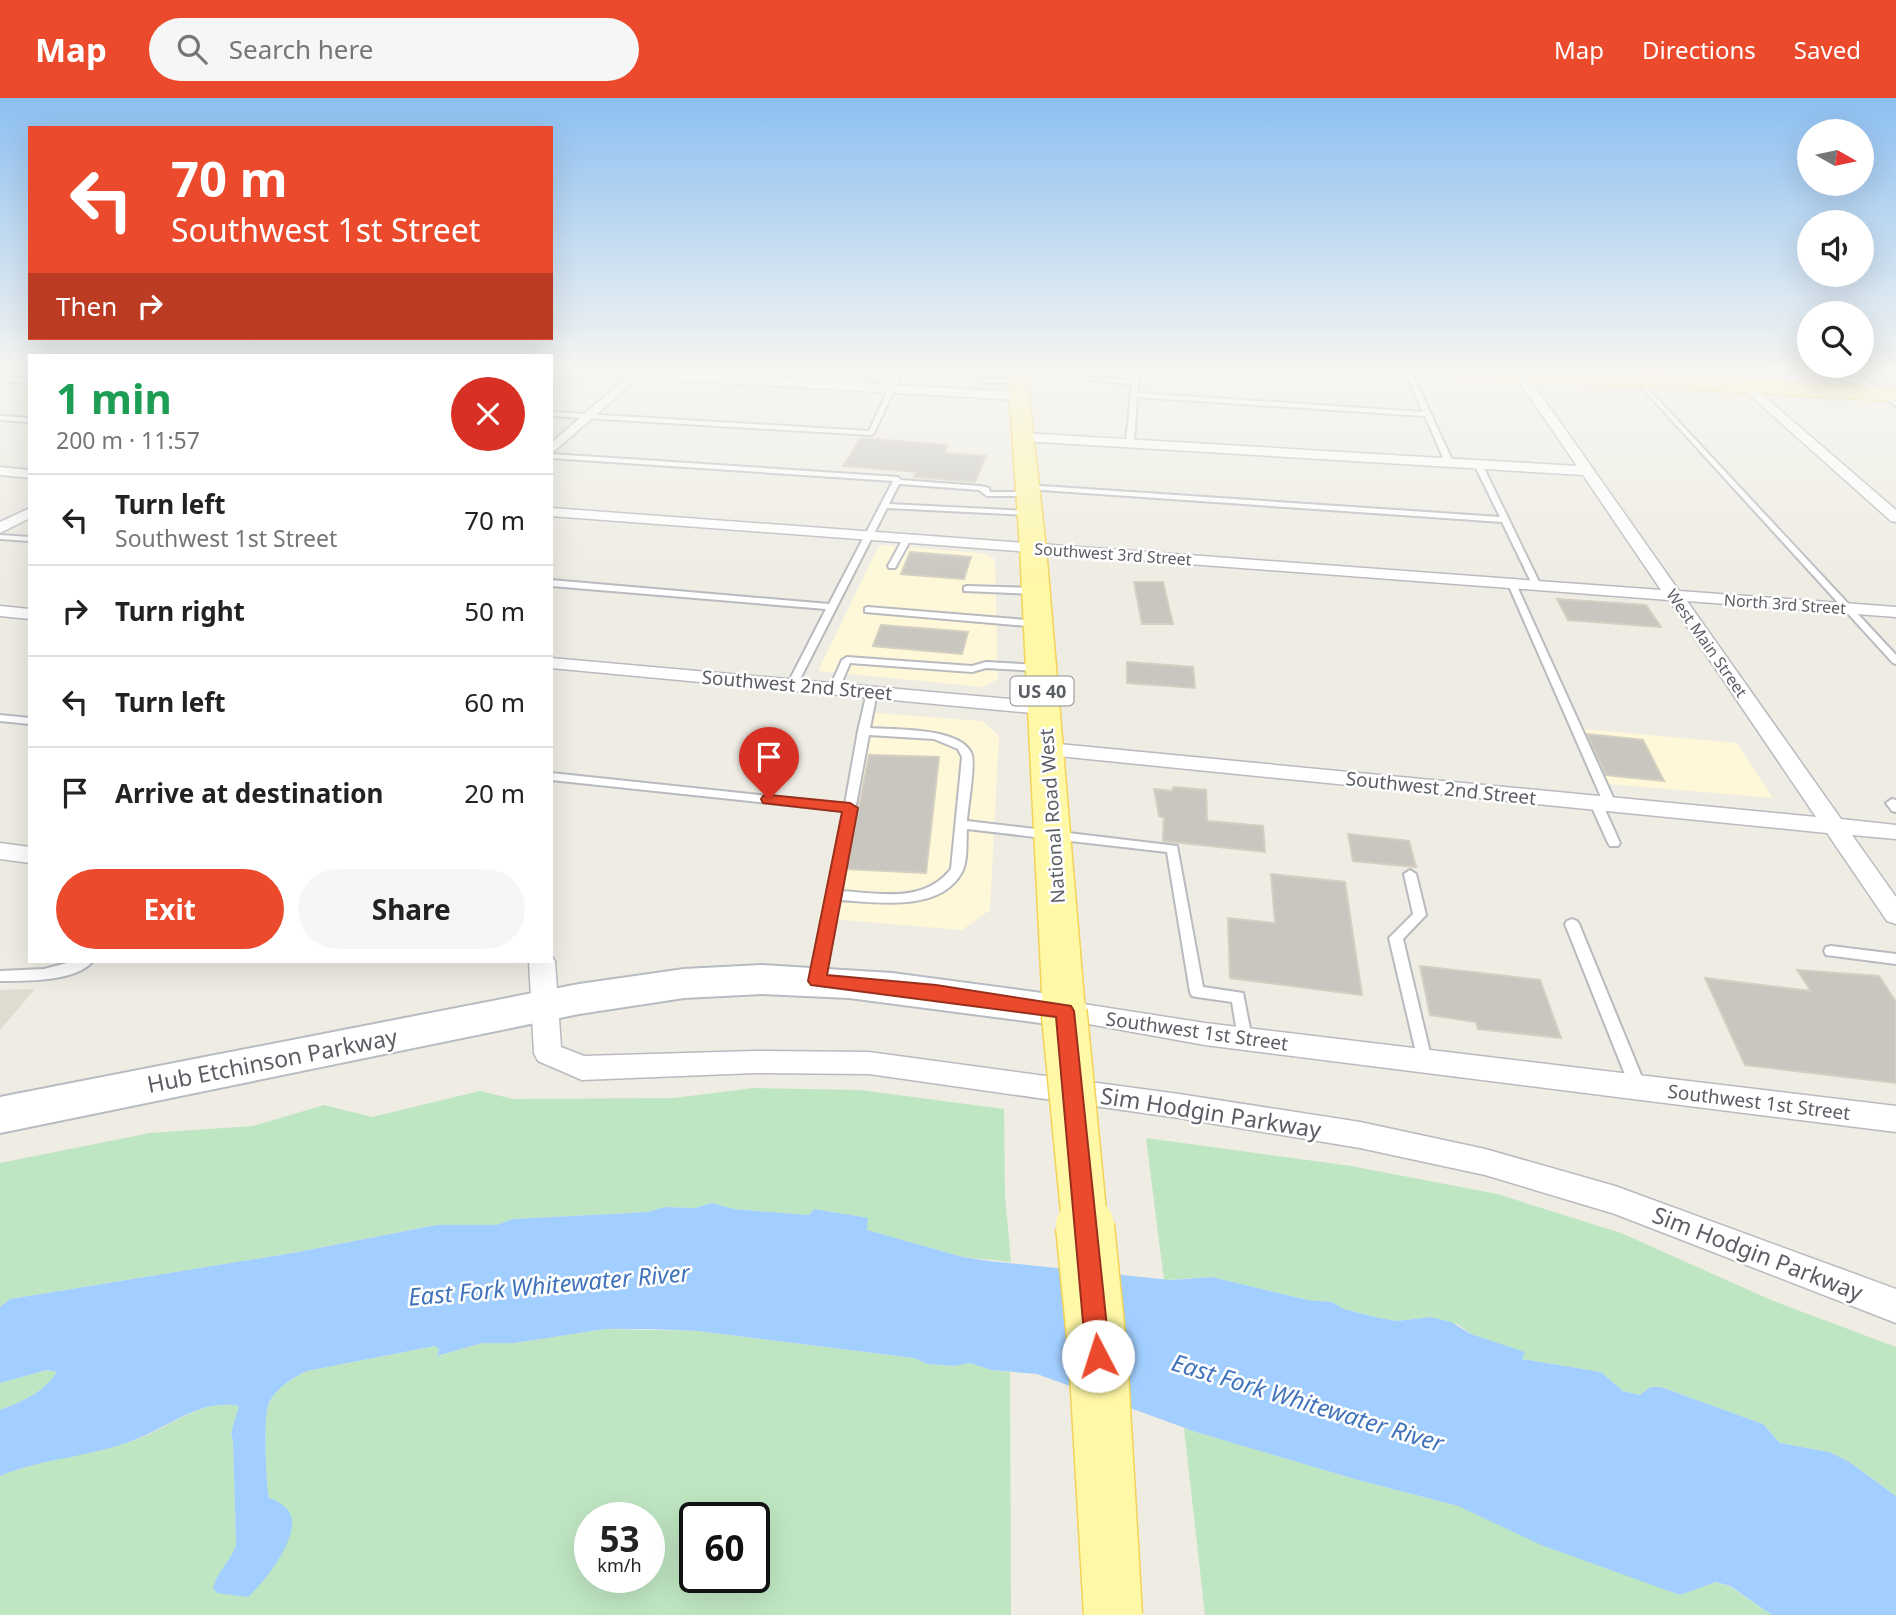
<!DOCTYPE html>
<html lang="en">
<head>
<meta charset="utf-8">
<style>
	:root { --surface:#fff; --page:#f6f6f6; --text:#222; --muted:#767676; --line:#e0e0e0; --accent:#eb4a2c }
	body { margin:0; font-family:"Noto Sans",sans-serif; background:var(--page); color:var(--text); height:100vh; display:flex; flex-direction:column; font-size:26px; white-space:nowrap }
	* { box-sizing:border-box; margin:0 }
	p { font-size:23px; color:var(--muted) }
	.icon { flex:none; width:38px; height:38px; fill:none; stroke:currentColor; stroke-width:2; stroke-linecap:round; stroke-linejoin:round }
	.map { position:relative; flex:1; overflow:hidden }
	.details { position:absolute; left:28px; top:256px; width:525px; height:609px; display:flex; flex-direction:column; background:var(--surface); border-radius:0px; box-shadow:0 7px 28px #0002 }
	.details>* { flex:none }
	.top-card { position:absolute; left:28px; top:28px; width:525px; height:214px; border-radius:0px; box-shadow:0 7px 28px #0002; background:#eb4a2c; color:#fff; overflow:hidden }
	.needle { width:46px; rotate:99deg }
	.controls { position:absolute; left:1797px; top:21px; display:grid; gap:14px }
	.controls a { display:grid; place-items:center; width:77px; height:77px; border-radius:50%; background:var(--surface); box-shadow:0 7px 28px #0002; font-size:35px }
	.speed { position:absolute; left:574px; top:1404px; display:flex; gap:14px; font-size:35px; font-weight:700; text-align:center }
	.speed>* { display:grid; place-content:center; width:91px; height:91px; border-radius:50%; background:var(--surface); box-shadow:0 7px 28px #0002; line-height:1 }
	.speed small { font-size:18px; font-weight:400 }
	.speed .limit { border:4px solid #111; border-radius:10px; background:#fff; color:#111 }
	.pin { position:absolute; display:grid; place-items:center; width:60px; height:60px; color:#fff; margin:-72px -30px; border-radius:50% 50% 50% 0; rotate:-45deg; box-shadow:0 0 7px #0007 }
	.pin .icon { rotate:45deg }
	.me { position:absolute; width:77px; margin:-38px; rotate:355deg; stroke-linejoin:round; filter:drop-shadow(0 0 5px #0008) }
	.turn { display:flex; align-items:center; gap:24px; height:147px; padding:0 28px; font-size:32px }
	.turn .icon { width:91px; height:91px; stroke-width:2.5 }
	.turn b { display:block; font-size:49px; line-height:60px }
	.then { display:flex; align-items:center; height:66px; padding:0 28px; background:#0003; gap:14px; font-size:26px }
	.round { display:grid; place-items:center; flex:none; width:74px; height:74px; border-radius:37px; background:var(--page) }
	.headline { display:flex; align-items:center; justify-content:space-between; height:119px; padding:0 28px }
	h1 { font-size:42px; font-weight:700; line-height:52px; color:#1e9e55 }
	.action { display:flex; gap:14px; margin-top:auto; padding:14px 28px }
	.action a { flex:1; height:80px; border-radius:42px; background:var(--accent); color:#fff; font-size:28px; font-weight:700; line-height:80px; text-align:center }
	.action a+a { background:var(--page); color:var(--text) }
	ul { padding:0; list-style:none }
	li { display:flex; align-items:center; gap:21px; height:91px; padding:0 28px; border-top:2px solid var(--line) }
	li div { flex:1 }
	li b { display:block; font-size:26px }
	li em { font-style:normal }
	header { display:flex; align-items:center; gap:42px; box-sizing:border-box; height:98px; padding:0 35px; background:var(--accent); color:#fff }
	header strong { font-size:33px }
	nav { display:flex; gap:38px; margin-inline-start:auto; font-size:24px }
	.search { width:490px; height:63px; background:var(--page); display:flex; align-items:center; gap:18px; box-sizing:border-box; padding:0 24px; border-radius:38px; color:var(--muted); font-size:26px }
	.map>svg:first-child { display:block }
</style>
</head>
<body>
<header>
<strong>Map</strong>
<div class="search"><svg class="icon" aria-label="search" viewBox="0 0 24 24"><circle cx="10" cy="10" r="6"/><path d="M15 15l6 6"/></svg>Search here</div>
<nav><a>Map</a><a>Directions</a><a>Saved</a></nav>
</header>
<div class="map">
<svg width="1896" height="1517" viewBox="0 0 1896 1517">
	<rect width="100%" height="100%" fill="#eeece3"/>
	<!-- commercial -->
	<path fill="#fef8d8" d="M879 447 981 455 995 461 998 581 983 589 818 573Z
		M862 614 983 623 999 638 990 812 962 832 819 820Z
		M1583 631 1737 645 1773 700 1608 686Z"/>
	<!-- education -->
	<path fill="#dedcd1" d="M35 891 0 932V892Z"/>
	<!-- green -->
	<path fill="#bfe6c2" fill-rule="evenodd" d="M754 990 860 992 1004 1011 1005 1098 1011 1164 963 1159 866 1132 868 1121 863 1119 814 1111 809 1117 734 1111 712 1105 695 1110 665 1109 647 1114 513 1121 496 1127H436L298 1154 10 1201 0 1209V1065L150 1035 253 1028 324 1007 372 1019 480 993 513 1001 674 1000Z
		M1146 1040 1351 1068 1497 1096 1621 1135 1771 1202 1896 1249V1398L1848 1363 1829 1354 1780 1345 1763 1326 1661 1289H1650L1640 1297 1623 1293 1601 1274 1522 1261 1524 1254 1471 1236 1459 1227 1431 1219 1397 1223 1375 1219 1344 1211 1332 1204 1308 1202 1212 1179 1164 1182Z
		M605 1231 698 1233 914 1260 927 1266 954 1268 970 1265 991 1272 1010 1274 1011 1517H0V1378C43 1360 90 1357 135 1342 170 1330 199 1300 240 1308L231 1335 233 1343 236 1448 231 1461 215 1480 279 1404 269 1400C266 1384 263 1319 269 1305 276 1290 292 1280 307 1273L435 1248 439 1251 438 1258 482 1245H515ZM590 1419H649V1479H590ZM695 1419H754V1479H695Z
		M47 1272 58 1274C43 1295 23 1303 0 1312V1285Z
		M1184 1330 1358 1382 1458 1408 1679 1497 1716 1484 1729 1488 1772 1517H1205Z"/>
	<!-- water -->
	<path fill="#a2cfff" d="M712 1105 734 1111 809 1117 814 1111 863 1119 868 1120 867 1132 963 1159 989 1163 1170 1182 1212 1179 1308 1202 1332 1204 1344 1211 1375 1219 1397 1223 1431 1219 1451 1224 1471 1236 1525 1254 1522 1261 1601 1274 1623 1293 1640 1297 1650 1289H1661L1763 1326 1780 1345 1829 1354 1848 1363 1896 1398V1517H1772L1730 1488 1716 1484 1680 1497 1541 1447 1458 1408 1358 1382 1196 1334 1037 1276 991 1272 970 1265 954 1268 927 1266 914 1260 698 1233 647 1231H605L515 1245H482L437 1258 439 1251 435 1248 307 1273C292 1280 276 1290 269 1305 263 1319 266 1384 269 1400 276 1402 283 1406 288 1412 305 1434 264 1485 248 1499L217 1495 213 1490C217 1474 230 1463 236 1448L233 1343 231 1335 239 1308C200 1300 169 1329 134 1342 91 1359 43 1360 0 1378V1312C23 1303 43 1295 57 1274L47 1272 0 1285V1209L10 1201 298 1154 436 1127H496L513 1121 647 1114 665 1109 695 1110Z"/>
	<!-- building -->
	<path fill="#c9c6c0" stroke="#d3cfc1" stroke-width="2" d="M861 340 947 347 944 355 986 358 975 384 914 379 917 374 843 368Z
		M910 454 971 459 964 481 901 476Z
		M1134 484H1163L1173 526H1142Z
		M1557 501 1646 507 1661 529 1568 522Z
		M881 527 968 534 962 556 873 548Z
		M1127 564 1193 569 1195 590 1127 585Z
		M1587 636 1643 642 1664 683 1606 677Z
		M869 657 939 659 926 775 847 771Z
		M1174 689 1206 692 1207 723 1263 728 1265 754 1163 743 1164 720 1159 718 1154 691 1171 693Z
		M1348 736 1409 743 1416 769 1353 763Z
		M1271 776 1345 784 1362 897 1230 880 1228 820 1275 825Z
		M1420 868 1540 882 1561 940 1478 931 1476 924 1430 917Z
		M1797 872 1879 878 1896 904V985L1745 967 1705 880 1811 893Z"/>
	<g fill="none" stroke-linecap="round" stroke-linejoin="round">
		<!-- lane casing -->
		<g stroke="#b8babf" stroke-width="4">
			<path id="lane" d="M897 273H903L874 335 871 337 551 318V314L869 333Z
				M1015 273 1132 282 1133 273H1139L1137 295 1423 314 1405 273H1411L1453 364 1449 366 1445 364 1425 318 1137 299 1134 345 1130 347 1126 345 1132 286 1017 276Z
				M1702 273H1709L1721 285V287H1717Z
				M1811 273H1821L1860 283 1847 273H1854L1896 303V308L1868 289Z
				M0 279 30 281V285L0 283Z
				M1638 280 1896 557V566L1893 565 1636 283Z
				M981 281H1017L1020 283 1017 285 979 284Z
				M0 318 30 320V324L0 322Z
				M551 356 898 379 901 382 980 388 989 390 990 394H1028L1032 396 1028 398H987L979 392 899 386 889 406 1030 413 1034 415 1030 417 887 410 797 587 792 590 787 587 826 511 551 488V482L829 506 893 383 551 360Z
				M1475 364 1482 366 1541 488 1540 490 1533 488 1502 424 1027 391 1023 389 1027 387 1500 419 1474 366Z
				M0 437 30 439V443L0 441Z
				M904 439 911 441 895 470H889L888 468Z
				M1512 483 1516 486 1616 706 1614 709H1606L1604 706 1508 486Z
				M967 488 1036 490 1040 493 1036 496 964 493V489Z
				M868 509 1038 523 1043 526 1038 529 865 514V510Z
				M847 559 972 568 986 564 1040 567 1045 570 1040 573 986 570 972 574 850 565 838 593H830L829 591 842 562Z
				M872 591 877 594 870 630C894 632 963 629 972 657 975 669 968 708 967 723L1177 748 1203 889 1243 895 1252 941 1250 945 1245 947 1240 945 1238 941 1232 904 1197 899 1192 898 1190 894 1167 754 967 731C966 743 968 763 962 774 940 815 876 804 839 802L824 883 822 887 817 888 812 887 810 883 844 713 551 682V675L845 706 858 633 867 594ZM869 637 934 641 958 651 962 659 951 771C923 806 880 795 840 793Z
				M0 617 30 620V626L0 623Z
				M1596 701 1602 705 1620 745 1618 748H1610L1608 745 1590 705Z
				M1892 701 1896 702V714L1892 713 1886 705Z
				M1410 772 1416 776 1426 817 1403 841 1432 963 1430 967 1425 969 1420 967 1418 963 1389 840 1413 816 1404 776Z
				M1572 821 1577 823 1579 826 1646 989 1643 994 1638 995 1633 994 1630 989 1565 826 1567 823Z
				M1831 848 1896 856V866L1826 857 1824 853 1826 849Z
				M75 863H93C76 884 25 883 0 883V873L44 871Z"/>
		</g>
		<!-- street casing -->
		<g stroke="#b8babf" stroke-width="3">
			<path id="street" d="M561 273H646L1017 294 1023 298 1017 302 638 280 551 356V345L626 280 567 276Z
				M1512 273H1524L1679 493 1896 509V519L1687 503 1841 721 1896 727V741L1852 737 1896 799V826L1887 823 1827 735 1048 657 1041 655 1038 651 1041 647 1048 645 1816 719 1669 502 551 418V410L1661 492 1583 377 1023 343 1017 339 1023 335 1577 368Z
				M1742 286H1750L1896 412V424L1891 423 1742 290Z
				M0 369 30 372V380L0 377Z
				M30 410V420L0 435V424Z
				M0 508 30 511V521L0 518Z
				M551 560 1043 604 1053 610 1043 616 551 570Z
				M0 745 30 749V765L0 761Z
				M551 857 555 863 561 949 584 958 754 953 869 954 1179 996 1360 1024 1485 1051 1615 1088 1896 1191V1225L1615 1116 1485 1077 1360 1050 1179 1020 869 976 754 975 582 982 538 963 534 955 529 863H551Z
				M1064 903 1205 925 1896 1008V1034L1205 947 1055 920 1051 913 1055 906Z"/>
		</g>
		<!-- secondary casing -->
		<g stroke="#b8bbc1" stroke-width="4">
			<path id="secondary" d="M762 867 892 875 1064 898 1078 902 1083 913 1078 924 1064 928 849 900 762 896 684 900 579 916 0 1035V999L579 886 684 871Z"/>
		</g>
		<!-- primary casing -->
		<g stroke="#f3d357" stroke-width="3">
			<path id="primary" d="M1008 273H1026L1046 450 1085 913 1079 925 1064 930 1049 925 1043 913 1020 450Z
				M1450 273H1561L1896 291V303L1459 278Z"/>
		</g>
		<!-- lane -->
		<use href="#lane" fill="#fff" fill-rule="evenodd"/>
		<!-- street -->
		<use href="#street" fill="#fff" fill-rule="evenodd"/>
		<!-- secondary -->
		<use href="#secondary" fill="#fff" fill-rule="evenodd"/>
		<!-- primary -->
		<use href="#primary" fill="#fff8a7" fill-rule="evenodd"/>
		<!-- primary-bridge-far1 casing -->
		<g stroke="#f3d357" stroke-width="48" stroke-linecap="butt">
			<path id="primary-bridge-far1" d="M1064 913 1085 1129"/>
		</g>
		<!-- primary-bridge casing -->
		<g stroke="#f3d357" stroke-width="61" stroke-linecap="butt">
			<path id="primary-bridge" d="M1085 1128 1098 1258 1113 1517"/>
		</g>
		<!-- primary-bridge-far1 -->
		<use href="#primary-bridge-far1" stroke="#fff8a7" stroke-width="45"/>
		<!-- primary-bridge -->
		<use href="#primary-bridge" stroke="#fff8a7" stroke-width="58"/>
	</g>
	<!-- sky -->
	<linearGradient id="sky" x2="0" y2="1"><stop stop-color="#8cbff1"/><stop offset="0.56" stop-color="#f7f6f2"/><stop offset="1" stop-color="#f7f6f2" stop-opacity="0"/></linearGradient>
	<rect width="1896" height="485" fill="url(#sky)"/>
	<!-- route -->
	<path fill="#eb4a2c" stroke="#99301d" stroke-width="2" d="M769 697 850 705 858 710 827 877 936 887 1071 908 1074 913 1110 1258 1107 1266 1098 1270 1090 1266 1086 1258 1056 919 811 887 808 883 842 714 763 705 761 701 763 698Z"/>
	<g text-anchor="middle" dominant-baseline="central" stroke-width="5" stroke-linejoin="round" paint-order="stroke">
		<!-- far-street labels -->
		<g font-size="16" fill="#5b5e64" stroke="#fff">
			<text transform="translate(1113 456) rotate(4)">Southwest 3rd Street</text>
			<text transform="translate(1785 506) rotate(4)">North 3rd Street</text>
			<text transform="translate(1707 545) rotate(55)">West Main Street</text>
		</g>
		<!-- shield labels -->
		<rect fill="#fff" stroke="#8c8e92" stroke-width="2" x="1010.5" y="578.5" width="63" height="29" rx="5"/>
		<g font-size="18" font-weight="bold" fill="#5b5e64">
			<text x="1042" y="593">US 40</text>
		</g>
		<!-- street labels -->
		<g font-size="19" fill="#5b5e64" stroke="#fff">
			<text transform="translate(797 587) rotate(5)">Southwest 2nd Street</text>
			<text transform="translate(1441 690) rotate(6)">Southwest 2nd Street</text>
			<text transform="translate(1052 718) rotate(-94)">National Road West</text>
			<text transform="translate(1197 933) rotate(8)">Southwest 1st Street</text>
			<text transform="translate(1759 1004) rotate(7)">Southwest 1st Street</text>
		</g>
		<!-- near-street labels -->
		<g font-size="23" fill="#5b5e64" stroke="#fff">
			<text transform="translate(272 962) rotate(-11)">Hub Etchinson Parkway</text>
			<text transform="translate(1211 1014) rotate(9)">Sim Hodgin Parkway</text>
			<text transform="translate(1758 1155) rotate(21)">Sim Hodgin Parkway</text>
		</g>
		<!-- near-water labels -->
		<g font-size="24" font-style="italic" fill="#4073bb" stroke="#fff">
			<text transform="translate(549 1186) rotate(-5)">East Fork Whitewater River</text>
			<text transform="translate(1308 1304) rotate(17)">East Fork Whitewater River</text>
		</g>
	</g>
</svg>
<div class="controls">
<a><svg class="needle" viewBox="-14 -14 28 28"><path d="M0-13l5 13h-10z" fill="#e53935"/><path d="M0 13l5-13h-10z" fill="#767676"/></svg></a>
<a><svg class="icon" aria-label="sound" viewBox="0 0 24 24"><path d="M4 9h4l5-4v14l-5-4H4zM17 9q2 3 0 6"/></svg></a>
<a><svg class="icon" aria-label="search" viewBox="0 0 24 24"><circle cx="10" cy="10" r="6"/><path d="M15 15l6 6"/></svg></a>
</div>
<div class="speed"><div>53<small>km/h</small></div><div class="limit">60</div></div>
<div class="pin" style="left:769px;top:701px;background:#d93025"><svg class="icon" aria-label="arrive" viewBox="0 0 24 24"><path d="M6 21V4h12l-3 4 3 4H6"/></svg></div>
<svg class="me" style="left:1098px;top:1258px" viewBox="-20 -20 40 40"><circle r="19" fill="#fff"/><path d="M0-13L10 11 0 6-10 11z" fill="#eb4a2c"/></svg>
<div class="top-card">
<div class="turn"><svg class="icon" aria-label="left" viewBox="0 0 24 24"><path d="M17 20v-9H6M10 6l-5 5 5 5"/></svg><div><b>70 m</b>Southwest 1st Street</div></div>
<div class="then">Then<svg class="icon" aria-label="right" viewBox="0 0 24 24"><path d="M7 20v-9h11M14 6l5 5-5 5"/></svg></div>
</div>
<section class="details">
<div class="headline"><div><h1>1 min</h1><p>200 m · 11:57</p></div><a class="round" style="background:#d93025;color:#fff"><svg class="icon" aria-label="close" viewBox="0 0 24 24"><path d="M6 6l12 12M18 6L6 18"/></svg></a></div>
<ul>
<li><svg class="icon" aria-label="left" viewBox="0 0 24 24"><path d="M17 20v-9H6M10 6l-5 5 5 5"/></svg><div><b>Turn left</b><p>Southwest 1st Street</p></div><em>70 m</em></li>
<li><svg class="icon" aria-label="right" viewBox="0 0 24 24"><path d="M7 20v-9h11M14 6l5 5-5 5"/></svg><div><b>Turn right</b></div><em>50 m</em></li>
<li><svg class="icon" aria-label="left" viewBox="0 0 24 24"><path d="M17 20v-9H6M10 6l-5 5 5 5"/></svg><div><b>Turn left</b></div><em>60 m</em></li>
<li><svg class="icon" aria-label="arrive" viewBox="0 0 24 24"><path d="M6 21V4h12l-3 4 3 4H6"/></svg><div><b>Arrive at destination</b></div><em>20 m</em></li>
</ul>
<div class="action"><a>Exit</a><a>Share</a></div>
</section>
</div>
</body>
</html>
